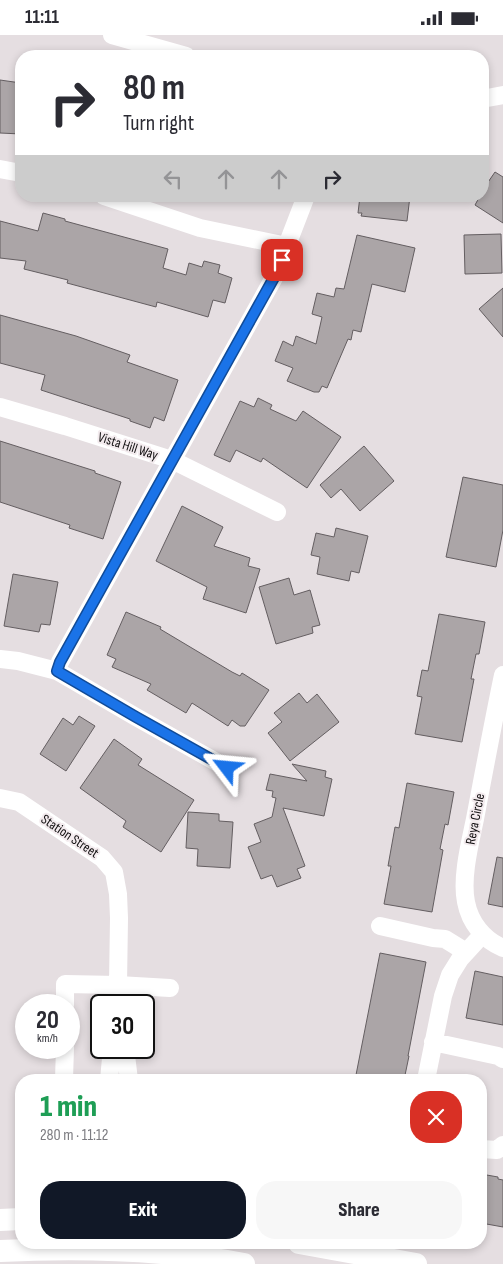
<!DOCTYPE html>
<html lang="en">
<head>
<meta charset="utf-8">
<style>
	:root { --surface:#fff; --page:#f7f7f7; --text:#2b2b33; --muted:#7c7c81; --accent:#111827 }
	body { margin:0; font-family:"Sofia Sans Condensed",sans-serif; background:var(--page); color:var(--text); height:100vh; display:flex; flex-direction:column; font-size:19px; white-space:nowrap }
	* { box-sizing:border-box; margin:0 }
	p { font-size:16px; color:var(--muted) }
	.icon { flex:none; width:28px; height:28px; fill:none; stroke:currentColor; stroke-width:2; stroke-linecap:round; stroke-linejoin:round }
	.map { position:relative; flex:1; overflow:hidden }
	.details { position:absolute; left:15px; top:1039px; width:472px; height:175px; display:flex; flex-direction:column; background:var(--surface); border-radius:20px; box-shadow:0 2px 8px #0003 }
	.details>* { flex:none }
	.banner { position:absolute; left:15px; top:15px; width:474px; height:152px; border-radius:20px; box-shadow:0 2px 8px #0003; background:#fff; color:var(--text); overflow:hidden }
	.speed { position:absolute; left:15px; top:959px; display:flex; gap:10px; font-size:25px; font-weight:700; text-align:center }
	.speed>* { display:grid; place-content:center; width:65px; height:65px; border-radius:50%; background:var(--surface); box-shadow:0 2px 8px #0003; line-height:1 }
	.speed small { font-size:12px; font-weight:400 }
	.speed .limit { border:2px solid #111; border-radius:8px; background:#fff; color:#111 }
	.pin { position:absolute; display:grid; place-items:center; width:42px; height:42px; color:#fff; margin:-21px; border-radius:10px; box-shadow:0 2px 8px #0006 }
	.me { position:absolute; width:55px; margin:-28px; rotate:299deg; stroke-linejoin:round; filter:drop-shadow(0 0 4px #0008) }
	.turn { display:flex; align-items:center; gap:18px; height:105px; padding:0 25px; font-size:22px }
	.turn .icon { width:65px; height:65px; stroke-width:2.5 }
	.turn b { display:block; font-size:35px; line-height:42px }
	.lanes { display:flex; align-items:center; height:48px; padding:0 25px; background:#0003; justify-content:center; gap:25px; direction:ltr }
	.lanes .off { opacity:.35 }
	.round { display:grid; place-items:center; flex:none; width:52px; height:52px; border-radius:20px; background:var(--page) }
	.overview { display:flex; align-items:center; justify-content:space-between; height:85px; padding:0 25px }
	h1 { font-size:30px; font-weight:800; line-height:38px; color:#1e9e55 }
	.cta { display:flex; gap:10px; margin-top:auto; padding:10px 25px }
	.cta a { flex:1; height:58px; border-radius:20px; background:var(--accent); color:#fff; font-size:20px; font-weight:800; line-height:58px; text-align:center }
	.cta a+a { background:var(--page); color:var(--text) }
	.status { display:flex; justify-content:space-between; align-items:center; height:35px; padding:0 25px; background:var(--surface); direction:ltr }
	.status svg { height:14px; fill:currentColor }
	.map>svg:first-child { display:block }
</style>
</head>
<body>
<div class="status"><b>11:11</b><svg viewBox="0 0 49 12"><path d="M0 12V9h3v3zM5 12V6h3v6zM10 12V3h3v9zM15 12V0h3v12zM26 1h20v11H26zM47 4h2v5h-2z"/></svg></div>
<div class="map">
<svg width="503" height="1229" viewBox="0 0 503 1229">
	<rect width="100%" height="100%" fill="#e5dee1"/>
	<!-- building -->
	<path fill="#aba5a7" stroke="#645e61" d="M0 45 21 48V99L0 98Z
		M495 137 503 142V188L475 170 480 161H482V156Z
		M360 161H410L407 186 361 181 362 178H358Z
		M43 178 65 184V186L168 214 163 233 186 240 189 228 202 232 204 226 220 230 218 238 232 243 225 268 213 265 208 282 157 267 156 272 67 248 68 245 24 234 26 226 0 223V186L38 196Z
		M501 199 502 238 465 239 464 200Z
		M357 200 415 213 405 257 372 249 361 297 353 295 351 305 348 304 327 353 322 351 319 357H314L287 346 293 333 275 326 283 306 293 311 296 301 316 309 322 282 312 279 317 258 334 262 336 253 344 254Z
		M503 253V302L479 274Z
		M0 280 76 301 130 320 127 327 178 345 164 386 154 382 150 393 130 386V384L41 355 45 340 0 328Z
		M258 363 272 370 270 374 296 386 303 376 341 402 307 453 263 423 261 427 236 415 230 427 214 420 240 366 254 372Z
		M0 406 95 436V438L121 447 103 504 69 493 70 490 0 467Z
		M364 411 394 446 360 476 341 454 331 463 320 450Z
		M463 442 503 450V495L496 532 446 522Z
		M182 471 223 492 214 511 250 523 248 531 260 534 246 578 203 564 207 552 156 526Z
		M336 493 368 501 359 538 351 536 349 546 317 539 320 522 311 520 316 498 334 502Z
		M13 539 58 547 50 590 41 589 39 597 4 591Z
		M289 543 294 560 310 555 320 590 312 592 313 598 276 609 259 552Z
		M126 577 161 592 160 594 232 637 240 641 242 638 269 655 245 691H240L232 685 228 691 192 668 186 678 147 655 151 649 112 632 116 624 107 620Z
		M439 579 485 587 479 619H476L471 644H474L462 707 415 699 422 662 417 661 422 635 428 636Z
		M299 658 307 668 317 659 339 687 290 726 268 698 282 687 274 678Z
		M79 681 95 691 66 736 40 719 63 683 73 690Z
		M114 704 142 724 138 730 194 765 161 817 123 792 126 786 80 753Z
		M292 729 326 736 325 742 332 744 324 781 283 773 305 831 297 834 301 843 277 852 272 840 261 844 248 812 261 807 254 789 272 782 276 763 272 762 273 756 266 755 270 739 307 746Z
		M407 748 454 757 448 790 445 789 440 814 443 815 432 877 384 869 391 831H388L395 792 399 793Z
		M188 777 219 779V786L233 787 230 833 197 831 198 814 186 813Z
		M497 822 503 823V872L488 869Z
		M380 918 426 927 408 1021H409L404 1045H355Z
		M475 936 503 942V990L466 983Z
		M481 1139 498 1142V1144L503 1145V1192L481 1188Z"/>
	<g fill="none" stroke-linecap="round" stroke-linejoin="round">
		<!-- minor -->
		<path stroke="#fff" stroke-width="18" d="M112 0 186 21
			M482 64 503 60
			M0 134 21 138
			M104 161 200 193 287 211
			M0 372 65 391 172 425 277 477
			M0 624 18 626 57 636 136 682 227 733
			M57 636 60 627 276 239 306 161
			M503 640C493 688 484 736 475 784 470 808 461 843 466 867 470 888 484 905 503 913
			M0 763 19 767 102 823 114 837 118 859 119 883 118 950 116 970
			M380 891 433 903 445 904 466 917
			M65 970V949L118 950 170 953
			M433 1007 498 1021 503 1024
			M125 1012 129 1045
			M64 1045 65 1012
			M109 1045 112 1012
			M426 1045 443 961 450 940 460 924 482 900
			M481 1114 497 1115 503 1110"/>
		<!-- major -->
		<path stroke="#fff" stroke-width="22" d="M0 1185 21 1184
			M299 1208 416 1229
			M0 1216C81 1212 164 1214 244 1229"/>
	</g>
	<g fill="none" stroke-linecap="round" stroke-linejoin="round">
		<!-- route casing -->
		<g stroke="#114b97" stroke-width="12">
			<path id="route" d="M227 733 136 682 57 636 60 627 276 239 282 225"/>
		</g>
		<!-- route -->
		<use href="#route" stroke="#1a73e8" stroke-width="9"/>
	</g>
	<g text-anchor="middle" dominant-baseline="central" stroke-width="4" stroke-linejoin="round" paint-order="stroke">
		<!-- street labels -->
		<g font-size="14" fill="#100e0f" stroke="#f3ebee">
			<text transform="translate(128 411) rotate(18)">Vista Hill Way</text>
			<text transform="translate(475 784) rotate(-79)">Reya Circle</text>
			<text transform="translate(70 801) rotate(34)">Station Street</text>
		</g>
	</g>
</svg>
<div class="speed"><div>20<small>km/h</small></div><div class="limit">30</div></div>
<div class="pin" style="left:282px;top:225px;background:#d93025"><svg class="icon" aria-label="arrive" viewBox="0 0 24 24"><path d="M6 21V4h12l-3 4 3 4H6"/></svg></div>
<svg class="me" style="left:227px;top:733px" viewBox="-20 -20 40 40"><path d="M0-17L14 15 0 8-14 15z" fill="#1a73e8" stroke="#fff" stroke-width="4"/></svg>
<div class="banner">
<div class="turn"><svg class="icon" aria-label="right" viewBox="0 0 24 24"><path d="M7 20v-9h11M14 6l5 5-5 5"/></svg><div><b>80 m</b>Turn right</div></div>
<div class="lanes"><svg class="icon off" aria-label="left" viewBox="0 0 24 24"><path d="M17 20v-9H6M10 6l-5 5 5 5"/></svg><svg class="icon off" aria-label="ahead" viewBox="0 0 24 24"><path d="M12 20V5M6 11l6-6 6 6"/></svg><svg class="icon off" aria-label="ahead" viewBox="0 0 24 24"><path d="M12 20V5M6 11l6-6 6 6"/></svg><svg class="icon" aria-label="right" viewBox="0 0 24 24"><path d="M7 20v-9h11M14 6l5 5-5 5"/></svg></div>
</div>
<section class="details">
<div class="overview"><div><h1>1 min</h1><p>280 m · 11:12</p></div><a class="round" style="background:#d93025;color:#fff"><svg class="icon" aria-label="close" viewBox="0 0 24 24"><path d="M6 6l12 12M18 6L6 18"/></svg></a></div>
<div class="cta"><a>Exit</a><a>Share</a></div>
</section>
</div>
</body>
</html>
